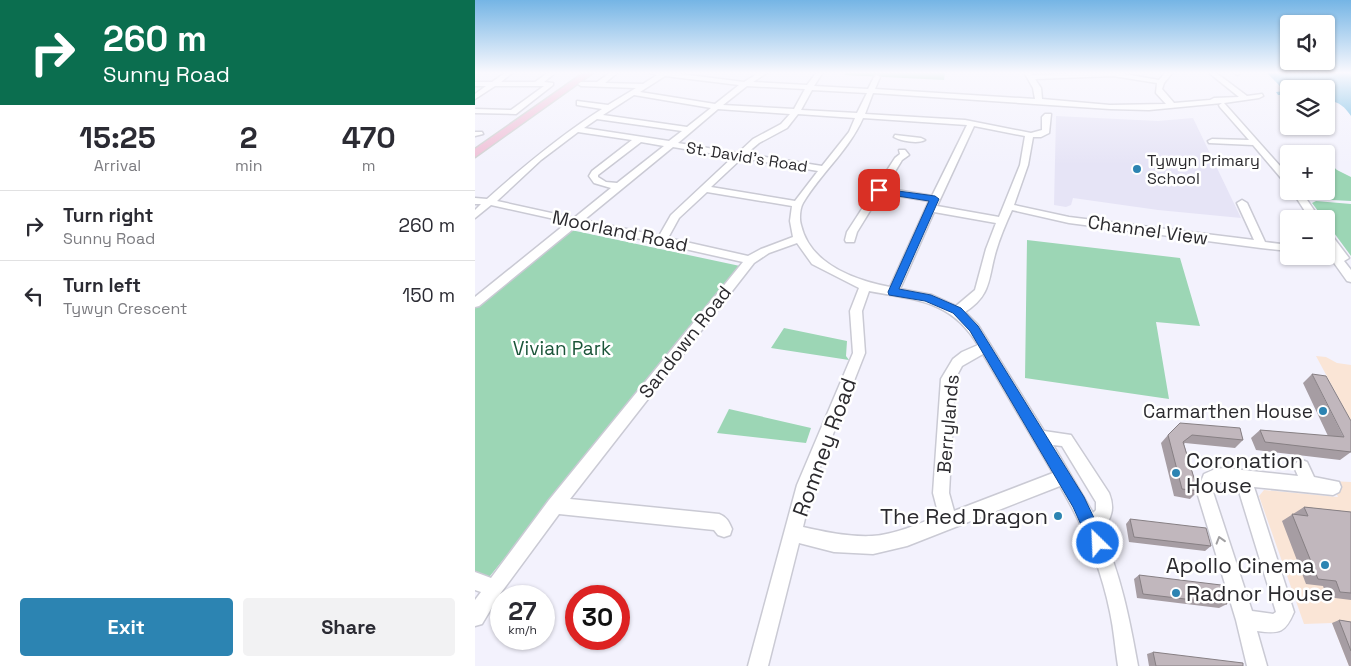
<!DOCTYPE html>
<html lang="en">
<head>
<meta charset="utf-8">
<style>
	:root { --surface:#fff; --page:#f2f2f3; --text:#2b2b33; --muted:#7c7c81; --line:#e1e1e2; --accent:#2c84b2 }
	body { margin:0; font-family:"Space Grotesk",sans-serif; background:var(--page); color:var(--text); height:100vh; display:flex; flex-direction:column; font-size:19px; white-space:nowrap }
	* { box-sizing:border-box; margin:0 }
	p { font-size:16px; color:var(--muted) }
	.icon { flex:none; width:28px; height:28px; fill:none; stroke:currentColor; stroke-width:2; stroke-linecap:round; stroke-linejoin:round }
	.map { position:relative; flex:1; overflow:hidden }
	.details { display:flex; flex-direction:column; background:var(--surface); width:475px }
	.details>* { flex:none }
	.top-card { background:#0b6e4f; color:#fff; overflow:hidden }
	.tools { position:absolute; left:805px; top:15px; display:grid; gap:10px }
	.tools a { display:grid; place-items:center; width:55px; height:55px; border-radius:5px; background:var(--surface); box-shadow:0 1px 4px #0004; font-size:25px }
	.speed { position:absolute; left:15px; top:585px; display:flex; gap:10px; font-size:25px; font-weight:700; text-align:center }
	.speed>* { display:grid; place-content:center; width:65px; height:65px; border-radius:50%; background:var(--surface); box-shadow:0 1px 4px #0004; line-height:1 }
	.speed small { font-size:12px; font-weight:400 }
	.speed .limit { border:8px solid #d22; background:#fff; color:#111 }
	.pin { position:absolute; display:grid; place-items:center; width:42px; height:42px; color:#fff; margin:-21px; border-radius:10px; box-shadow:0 2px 8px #0006 }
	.me { position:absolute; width:55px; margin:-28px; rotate:336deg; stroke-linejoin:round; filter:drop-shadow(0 0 4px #0008) }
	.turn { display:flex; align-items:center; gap:18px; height:105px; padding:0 20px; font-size:22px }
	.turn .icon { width:65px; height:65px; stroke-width:2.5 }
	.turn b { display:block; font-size:35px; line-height:42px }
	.eta { display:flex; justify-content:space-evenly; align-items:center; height:85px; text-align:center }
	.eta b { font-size:30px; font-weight:700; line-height:35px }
	.primary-button { display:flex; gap:10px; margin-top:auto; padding:10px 20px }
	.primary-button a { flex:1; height:58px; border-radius:5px; background:var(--accent); color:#fff; font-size:20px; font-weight:700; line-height:58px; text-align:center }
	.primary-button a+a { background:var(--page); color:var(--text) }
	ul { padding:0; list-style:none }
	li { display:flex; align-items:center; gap:15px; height:70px; padding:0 20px; border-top:1px solid var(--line) }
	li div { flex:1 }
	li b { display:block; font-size:19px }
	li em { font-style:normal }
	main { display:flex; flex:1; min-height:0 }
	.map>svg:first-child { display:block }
</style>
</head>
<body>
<main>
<section class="details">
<div class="top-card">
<div class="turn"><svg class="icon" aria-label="right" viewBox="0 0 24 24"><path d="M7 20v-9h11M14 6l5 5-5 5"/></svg><div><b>260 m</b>Sunny Road</div></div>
</div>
<div class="eta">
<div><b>15:25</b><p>Arrival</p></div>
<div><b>2</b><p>min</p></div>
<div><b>470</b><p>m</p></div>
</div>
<ul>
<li><svg class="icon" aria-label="right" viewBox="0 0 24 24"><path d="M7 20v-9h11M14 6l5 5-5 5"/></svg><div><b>Turn right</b><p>Sunny Road</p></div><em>260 m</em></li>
<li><svg class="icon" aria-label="left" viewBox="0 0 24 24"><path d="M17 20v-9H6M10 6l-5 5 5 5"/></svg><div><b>Turn left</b><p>Tywyn Crescent</p></div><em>150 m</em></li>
</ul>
<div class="primary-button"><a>Exit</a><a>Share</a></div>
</section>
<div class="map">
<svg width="876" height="666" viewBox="0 0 876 666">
	<rect width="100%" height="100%" fill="#f3f2fd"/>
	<!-- commercial -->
	<path fill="#fae5d6" d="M841 356 851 357 862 363 876 365V421Z
		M856 481 876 482V666H874L857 623 829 624 784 496 789 490 863 497Z"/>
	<!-- built -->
	<path fill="#e6e4f6" d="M581 116 683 121 718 118 766 218 683 210 598 198 596 205 591 207 579 205Z"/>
	<!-- green -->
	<path fill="#9cd6b5" d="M372 72H470L469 80 369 75Z
		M851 160 862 170 876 177V201L838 199 830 191H851Z
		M841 201 876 204V256L851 222V219H849L837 203Z
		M96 230 265 266 11 581 0 576V308Z
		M552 240 705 258 725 326 681 322 694 399 550 378Z
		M309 328 372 341 371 356 374 360 296 348Z
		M254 409 336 428 331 443 242 433Z"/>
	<!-- water -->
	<path fill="#68b6e0" d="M791 72H876V116C870 107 863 100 851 101V89H814V99L809 95H803L801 92 810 91Z"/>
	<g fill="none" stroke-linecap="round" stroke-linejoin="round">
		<!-- minor casing -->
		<g stroke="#cacad4" stroke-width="3">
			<path id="minor" d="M31 72H38L26 82H60L74 72H81L69 82 78 83V85L41 114 0 113V109L36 110 69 86H20L0 99V94L11 86H0V82H17Z
				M136 72 142 73 130 83 168 84 182 75 172 72H190L269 82 285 72H293L278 82 332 85 342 72H348L339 86 393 89 399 77 402 75 405 77 400 89 560 99 558 88 549 72H555L557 75 638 72 684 80 691 72H698L689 83 687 89 699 103 735 100 739 98 764 97 733 72H740L772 96 787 94 788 96 784 98 749 103 814 176V185L811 184 778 145 734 143 733 141 737 139 774 140 745 107 744 105 747 103 674 110 635 109 398 93 390 114 490 120 556 133 567 130V117L570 114H576L574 133 566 137H558L553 165 539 205 594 217 779 240 762 203 767 200 772 203 790 242 814 245V251L786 248 594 223 537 210C531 223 525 237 521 251 513 278 517 295 490 312L503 325 569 431 596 435 634 493C640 508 637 519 626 530 646 576 654 616 663 666H643C640 648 639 630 635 612 626 567 608 525 585 486L432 546 398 554 359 552 324 543 293 666H273L322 485 378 353 375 311 384 288 337 264 322 243 294 253 279 263 95 499 244 514C252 517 254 522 257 529L255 535 249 537 243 535 239 530 84 514 25 594 7 624 0 626V600L6 592 0 590V572L16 578 74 500 268 262 103 225 4 306 0 307V297L93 222 16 205 0 218V210L6 204H0V198L12 199C49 166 86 135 127 109L102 105V101L133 105 161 88 106 86 103 84 106 82H122ZM190 76 264 85 240 104 165 92ZM638 76 682 83 681 93 691 104 635 105 567 99 566 88 560 79ZM272 86 330 89 319 109 248 105ZM337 90 392 93 382 113 326 110ZM159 95 236 108 212 127 128 115ZM243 109 315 114 306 124 278 139 263 153 203 143ZM323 114 380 118 374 132 347 166 271 154 284 143 312 128ZM388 118 492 125 457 196 410 188 427 160 434 155 430 150H424L425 154 420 158 372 232 370 240 371 242H379L382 232 406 193 454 201 415 287C379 280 335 264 326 225 324 219 325 208 328 203 346 173 374 150 388 118ZM122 119 207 131 194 141 109 128ZM499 126 550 136 545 165 524 217 462 206ZM103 132 157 140 117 171 114 176 119 183 136 188 99 218 22 201 66 160ZM166 142 189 146 142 183 131 182 123 177V175ZM198 147 258 157 196 215 184 236 109 220ZM267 158 343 171 320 201 236 187ZM232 192 317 206 315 221 318 237 286 249 273 256 193 238 204 218ZM459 212 521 223 511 249 500 290 481 306 457 295 425 289ZM394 291C441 300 476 300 503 345L487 352 478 359 466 379 458 493 464 516C443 524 419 535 397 536 373 537 350 532 328 527L338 485 390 353 387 311ZM508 354 578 473 479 511 474 493 480 379 487 366ZM578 445 587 446 621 502V510L618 513Z
				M759 72H765V73L762 75Z
				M0 132H7L8 134 0 136Z
				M420 135 446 138 450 140C443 144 426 141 419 137Z
				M817 191H826L845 219H835Z
				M851 232 855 233 874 258 869 261 876 270V282L872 281 857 260 850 256 851 247H854L851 243Z
				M827 460 832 462 839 477 864 482 866 487 864 492 858 495 779 487 819 612C810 633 805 634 782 631L792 666H772L761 620 722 492 729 474 740 469 749 468 823 476 819 467 822 462ZM749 482 762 485 801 612 798 614 777 611 738 492 741 484Z"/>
		</g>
		<!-- major casing -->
		<g stroke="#d0d0d1" stroke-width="3">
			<path id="major" d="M110 72H119L0 157V149Z"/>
		</g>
		<!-- minor -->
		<use href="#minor" fill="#fff" fill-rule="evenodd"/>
		<!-- major -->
		<use href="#major" fill="#efbfd6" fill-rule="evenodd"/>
	</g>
	<!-- wall -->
	<path fill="#a69da3" d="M837 374 876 452 865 460 781 450 776 438 785 430 853 436 828 383Z
		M765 428 768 440 760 448 710 443 709 444 723 491 715 499 699 496 686 443 693 435Z
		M829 507 876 512V600L852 597 848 586 831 584 807 521Z
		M655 519 736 546 730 551 654 542 651 524Z
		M664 575 752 604 744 608 662 598 659 579Z
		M864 620 876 622V666H874L857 623Z
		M678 652 768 666H674L672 654Z"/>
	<!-- building -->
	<path fill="#c1b7bd" stroke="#878084" d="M837 374 851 376 876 421V452L790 442 785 430 869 437Z
		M705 423 765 428 768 440 717 435 708 442 723 491 707 489 693 435Z
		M829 507 876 512V593L865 592 861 581 843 579 817 514 833 516Z
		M655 519 731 528 736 546 659 537Z
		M664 575 746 585 752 604 668 594Z
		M864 620 876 622V651Z
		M678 652 768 663V666H681Z"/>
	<!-- one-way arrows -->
	<defs><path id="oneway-chevron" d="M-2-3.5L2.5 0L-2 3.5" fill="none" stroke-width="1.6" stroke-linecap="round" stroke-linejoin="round" transform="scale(1.25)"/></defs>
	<use stroke="#a09fa1" href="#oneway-chevron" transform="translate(745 540) rotate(-107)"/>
	<!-- sky -->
	<linearGradient id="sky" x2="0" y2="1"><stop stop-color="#75b5e5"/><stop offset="0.44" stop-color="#faf9fe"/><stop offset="1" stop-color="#faf9fe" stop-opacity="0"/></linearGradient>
	<rect width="876" height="165" fill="url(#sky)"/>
	<!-- route -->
	<path fill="#1a73e8" stroke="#114b97" d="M401 188 460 196 464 199 424 289 456 295 486 308 503 326 609 497 631 543 628 549 623 551 617 549 598 507 495 331 478 313 450 301 414 295 413 292 454 201 404 193 401 192Z"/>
	<!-- markers -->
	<g fill="#2c84b2" stroke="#fff" stroke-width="2">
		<circle cx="662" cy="169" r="5"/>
		<circle cx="848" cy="411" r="5"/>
		<circle cx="701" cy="473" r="5"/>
		<circle cx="583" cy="516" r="5"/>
		<circle cx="850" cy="565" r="5"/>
		<circle cx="701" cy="593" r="5"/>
	</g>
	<g text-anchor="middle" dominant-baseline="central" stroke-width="5" stroke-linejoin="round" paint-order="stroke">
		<!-- far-street labels -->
		<g font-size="16" fill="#2b2a2e" stroke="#fff">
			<text transform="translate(272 157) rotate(9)">St. David's Road</text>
		</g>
		<!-- far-poi labels -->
		<g font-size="16" fill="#2b2a2e" stroke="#fff" text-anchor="start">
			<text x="672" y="160">Tywyn Primary<tspan x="672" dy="18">School</tspan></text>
		</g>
		<!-- street labels -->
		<g font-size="19" fill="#2b2a2e" stroke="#fff">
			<text transform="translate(673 230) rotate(8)">Channel View</text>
			<text transform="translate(145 231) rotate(12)">Moorland Road</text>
			<text transform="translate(210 342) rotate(-52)">Sandown Road</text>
			<text transform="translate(473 424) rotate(-85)">Berrylands</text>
		</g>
		<!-- park labels -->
		<g font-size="19" fill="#1b5539" stroke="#fff">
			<text x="87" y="348">Vivian Park</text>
		</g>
		<!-- poi labels -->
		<g font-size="19" fill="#2b2a2e" stroke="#fff" text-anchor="end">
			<text x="838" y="411">Carmarthen House</text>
		</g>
		<!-- near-street labels -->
		<g font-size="22" fill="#2b2a2e" stroke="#fff">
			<text transform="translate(349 447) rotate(-70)">Romney Road</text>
		</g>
		<!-- near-poi labels -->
		<g font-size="22" fill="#2b2a2e" stroke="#fff" text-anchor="start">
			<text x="711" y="460">Coronation<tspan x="711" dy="25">House</tspan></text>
			<text x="573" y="516" text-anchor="end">The Red Dragon</text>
			<text x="840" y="565" text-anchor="end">Apollo Cinema</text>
			<text x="711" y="593">Radnor House</text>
		</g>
	</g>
</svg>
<div class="tools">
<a><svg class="icon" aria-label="sound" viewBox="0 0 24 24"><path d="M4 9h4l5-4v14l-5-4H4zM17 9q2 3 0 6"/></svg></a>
<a><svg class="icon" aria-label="layers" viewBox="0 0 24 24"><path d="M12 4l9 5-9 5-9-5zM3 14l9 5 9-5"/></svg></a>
<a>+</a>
<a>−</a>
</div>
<div class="speed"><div>27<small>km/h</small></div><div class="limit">30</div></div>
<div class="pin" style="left:404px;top:190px;background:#d93025"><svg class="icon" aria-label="arrive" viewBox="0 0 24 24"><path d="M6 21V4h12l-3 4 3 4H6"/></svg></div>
<svg class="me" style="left:623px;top:543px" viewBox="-20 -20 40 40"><circle r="17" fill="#1a73e8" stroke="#fff" stroke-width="3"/><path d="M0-11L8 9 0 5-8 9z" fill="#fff"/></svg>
</div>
</main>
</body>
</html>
